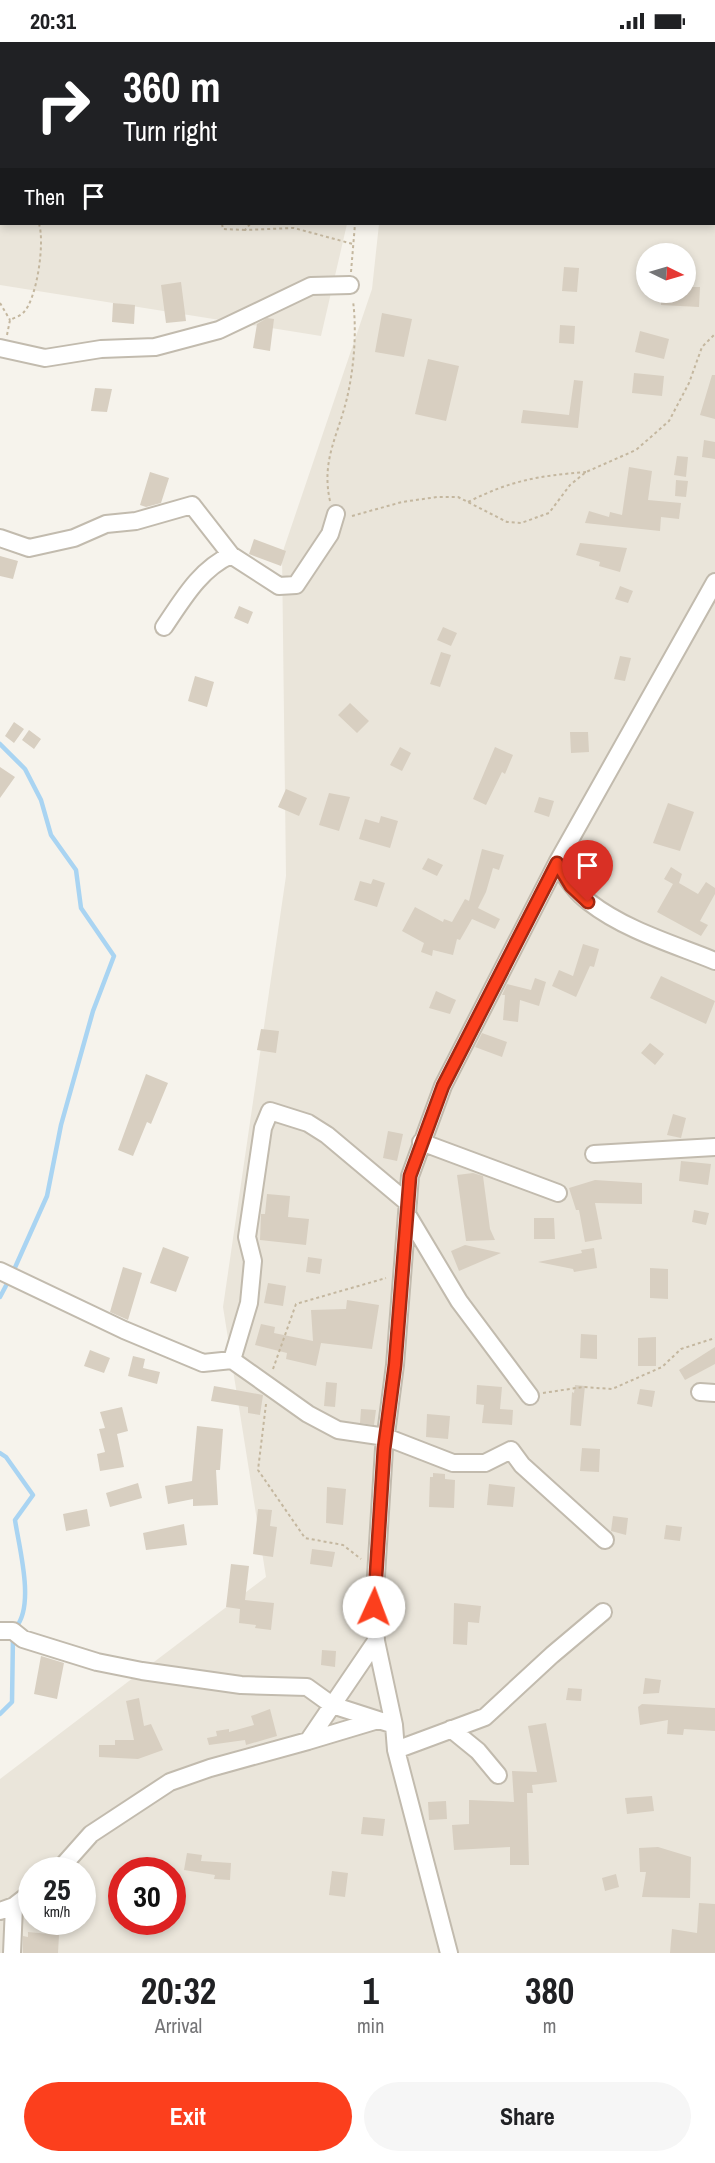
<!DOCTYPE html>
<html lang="en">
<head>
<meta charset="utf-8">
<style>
	:root { --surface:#fff; --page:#f6f6f6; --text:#202124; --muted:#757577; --accent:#fc3f1d }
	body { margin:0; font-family:"Archivo Narrow",sans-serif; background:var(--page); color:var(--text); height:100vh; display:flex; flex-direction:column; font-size:22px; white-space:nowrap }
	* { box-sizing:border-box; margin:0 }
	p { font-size:20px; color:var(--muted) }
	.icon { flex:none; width:33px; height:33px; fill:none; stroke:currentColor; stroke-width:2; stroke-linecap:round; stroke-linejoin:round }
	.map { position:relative; height:1911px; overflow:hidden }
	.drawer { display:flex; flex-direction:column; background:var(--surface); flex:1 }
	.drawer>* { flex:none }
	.banner { position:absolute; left:0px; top:0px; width:716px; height:183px; box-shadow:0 3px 9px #0003; background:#202124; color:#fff; overflow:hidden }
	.needle { width:39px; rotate:95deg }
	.controls { position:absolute; left:636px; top:201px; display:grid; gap:12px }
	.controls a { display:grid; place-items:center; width:60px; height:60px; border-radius:50%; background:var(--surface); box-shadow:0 3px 9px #0003; font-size:30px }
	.speed { position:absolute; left:18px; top:1815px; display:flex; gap:12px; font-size:30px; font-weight:700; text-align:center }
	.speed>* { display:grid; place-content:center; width:78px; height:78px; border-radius:50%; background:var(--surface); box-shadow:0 3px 9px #0003; line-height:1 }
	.speed small { font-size:15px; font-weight:400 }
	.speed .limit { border:9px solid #d22; background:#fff; color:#111 }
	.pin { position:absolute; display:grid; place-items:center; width:51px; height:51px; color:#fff; margin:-62px -26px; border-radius:50% 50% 50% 0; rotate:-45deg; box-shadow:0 0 6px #0007 }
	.pin .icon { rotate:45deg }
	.me { position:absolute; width:66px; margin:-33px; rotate:2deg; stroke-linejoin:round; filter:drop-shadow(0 0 4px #0008) }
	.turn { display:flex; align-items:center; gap:21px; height:126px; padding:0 24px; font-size:27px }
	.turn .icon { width:78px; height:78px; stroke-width:2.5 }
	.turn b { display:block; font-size:42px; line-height:51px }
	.then { display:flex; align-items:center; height:57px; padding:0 24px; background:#0003; gap:12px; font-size:22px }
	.eta { display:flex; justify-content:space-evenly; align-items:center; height:102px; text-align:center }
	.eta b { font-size:36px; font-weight:700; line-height:42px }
	.cta { display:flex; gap:12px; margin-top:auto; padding:12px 24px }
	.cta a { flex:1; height:69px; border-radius:36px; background:var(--accent); color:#fff; font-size:24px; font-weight:700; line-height:69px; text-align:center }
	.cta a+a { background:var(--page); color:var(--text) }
	.status { display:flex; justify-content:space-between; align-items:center; height:42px; padding:0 30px; background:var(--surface); direction:ltr }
	.status svg { height:16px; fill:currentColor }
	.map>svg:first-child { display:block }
</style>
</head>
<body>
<div class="status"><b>20:31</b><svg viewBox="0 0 49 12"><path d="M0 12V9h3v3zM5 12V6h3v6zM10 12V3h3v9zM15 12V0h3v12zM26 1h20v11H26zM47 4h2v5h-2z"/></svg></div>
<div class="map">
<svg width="715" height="1911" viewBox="0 0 715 1911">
	<rect width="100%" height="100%" fill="#f6f3ec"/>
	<!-- residential -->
	<path fill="#eae5da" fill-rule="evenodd" d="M0 0H390L2 2V182H347L321 294 0 243Z
		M400 0H715V1911H0V1737L266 1535 223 1265 286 834 282 512 372 247 379 182H714V2ZM646 212H686V250H646ZM32 1828H82V1880H32ZM122 1828H172V1880H122Z"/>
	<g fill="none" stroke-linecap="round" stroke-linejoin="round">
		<!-- stream -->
		<path stroke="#a9d4f2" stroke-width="4.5" d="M0 702 25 727 41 758 51 793 76 828 81 866 114 914 93 969 61 1083 47 1154 13 1230
			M0 1255 9 1238
			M0 1411 6 1415 33 1453 15 1478C19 1505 35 1563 16 1585
			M0 1672 12 1660 13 1593"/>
	</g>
	<!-- building -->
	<path fill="#d8cfc1" d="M564 225 579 226 577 250 562 249Z
		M181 240 186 279 166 281 161 243Z
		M686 245H700L699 265 661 263V250H686Z
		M113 261 135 263 134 282 112 280Z
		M382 271 412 277 404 315 375 310Z
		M267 276 274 277 270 309 253 306 257 282Z
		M560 283 575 284 574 302 559 301Z
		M640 289 669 297 664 317 635 310Z
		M428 317 459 324 446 379 415 372Z
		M634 331 664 334 662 354 632 351Z
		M712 333H715V377L700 373Z
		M574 338 583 339 578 386 521 381 523 368 569 373Z
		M95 346 112 347 107 370 91 369Z
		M704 398 715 400V417L702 415Z
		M677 414 688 415 686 435 674 433Z
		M629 425 652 429 648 458 681 461 679 477 661 475 660 489 585 481 589 469 609 475 610 470 622 473Z
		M150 430 169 436 161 461 146 465 140 463Z
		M676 438 688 439 686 455 675 454Z
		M254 497 286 509 281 524 249 512Z
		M580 501 627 506 620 530 599 524 600 520 576 513Z
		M0 514 18 519 13 537 0 534Z
		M620 544 633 549 628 561 615 557Z
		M239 564 253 570 248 582 234 576Z
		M443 585 457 591 451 604 437 598Z
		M441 610 451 613 440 645 430 642Z
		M620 614 631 616 625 639 614 637Z
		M195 634 214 640 207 665 188 659Z
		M350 661 369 679 357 691 338 673Z
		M14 680 24 687 14 701 5 694Z
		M29 688 41 697 34 707 22 698Z
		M570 690H588L589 710 571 711Z
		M400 705 411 711 402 729 390 723Z
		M495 705 513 713 505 732 502 730 486 763 473 757Z
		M0 725 15 735 0 756Z
		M286 747 307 756 299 774 278 765Z
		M329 751 350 755 339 789 319 783Z
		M539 755 554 759 549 775 534 770Z
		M668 761 694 770 680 809 653 801Z
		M381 774 398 779 390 806 359 797 365 777 379 781Z
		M482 807 504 813 499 828 493 826 486 850 478 866 500 877 495 887 472 877 460 898 457 897 453 913 433 908 432 914 421 910 424 901 402 889 415 865 443 880 444 877 452 880 465 857 469 859Z
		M428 816 443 823 437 834 422 827Z
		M671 825 682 832 679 841 698 852 706 840 715 846V852L700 879 708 883 701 894 657 870 673 842 664 837Z
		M373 837 385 841 377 865 354 858 360 839 371 842Z
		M583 902 599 907 594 925 590 924 576 955 552 944 559 928 573 934Z
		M661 934 715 959 706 982 650 956Z
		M535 936 546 940 539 964 520 958 518 980 503 978 505 953H502L507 942 531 948Z
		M436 949 456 958 450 972 429 966Z
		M261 987 279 989 276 1011 257 1008Z
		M482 991 507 1000 502 1015 475 1005Z
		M650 1001 664 1012 655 1023 641 1011Z
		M146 1032 168 1041 151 1082 147 1080 133 1114 118 1108Z
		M673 1072 686 1076 681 1096 667 1093Z
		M388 1089 403 1092 397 1119 383 1116Z
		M681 1119 711 1122 708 1143 679 1139Z
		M473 1131 483 1134 490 1187 495 1198 466 1199 457 1133Z
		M595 1138 642 1141V1162L595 1161 602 1197 585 1200 579 1168H576L569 1146Z
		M267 1152 290 1154 288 1175 309 1177 306 1203 260 1198 261 1172H265Z
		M694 1168 709 1171 706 1183 692 1180Z
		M534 1176H554L555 1197H534Z
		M465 1203 501 1211 459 1229 451 1209Z
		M163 1205 189 1215 176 1250 150 1241Z
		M594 1206 597 1226 574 1230 573 1227 538 1220 582 1211 581 1208Z
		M308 1215 322 1217 320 1232 306 1230Z
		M123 1225 142 1231 128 1278 110 1270Z
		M650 1226 668 1227V1257L650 1256Z
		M268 1241 286 1244 283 1264 264 1261Z
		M347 1258 379 1263 372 1307 321 1301 316 1324 286 1317 287 1311 255 1303 261 1282 275 1285 274 1291 313 1299 311 1268 346 1267Z
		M581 1292 597 1293V1317L580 1316Z
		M656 1295V1324H638V1296Z
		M715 1305V1322L685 1338 679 1328Z
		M90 1308 110 1316 104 1331 84 1324Z
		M133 1314 145 1317 143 1326 160 1330 157 1342 128 1334Z
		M326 1340 337 1341 335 1365 324 1364Z
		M477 1343 502 1345 500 1367 513 1368 512 1383 482 1381 484 1363 476 1362Z
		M575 1343 585 1344 581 1384 570 1383 572 1350 574 1351Z
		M214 1344 263 1353 260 1373 248 1371V1365L211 1359Z
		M640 1347 655 1349 652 1365 637 1362Z
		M122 1365 128 1389 117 1392 124 1425 100 1429 97 1412 105 1410 99 1387 105 1386 100 1370Z
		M361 1367 376 1368 374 1383 360 1381Z
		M427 1372 450 1374 448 1397 426 1395Z
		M197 1384 223 1387 220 1428H216L218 1463 193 1464V1457L168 1462 165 1444 192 1439Z
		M582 1406 600 1407 599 1430 580 1429Z
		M433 1431 445 1432V1437L455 1438 454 1466 429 1465 430 1435H433Z
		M138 1441 142 1456 110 1465 106 1451Z
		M489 1442 515 1445 513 1465 487 1463Z
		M327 1445 346 1447 343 1483 326 1481Z
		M87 1467 90 1484 66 1489 63 1472Z
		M258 1467 272 1468 270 1484 277 1485 273 1515 253 1512Z
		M613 1474 628 1476 626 1493 611 1489Z
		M184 1482 187 1503 146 1508 143 1491Z
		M666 1483 682 1485 680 1499 664 1497Z
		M312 1507 335 1510 332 1525 310 1522Z
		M231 1522 249 1524 245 1558 274 1561 271 1588 255 1586 256 1583 239 1581 240 1567 226 1565Z
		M454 1561 481 1564 479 1581 468 1580 467 1603 453 1602Z
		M322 1608 336 1609 335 1625 321 1623Z
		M41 1614 64 1621 57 1657 34 1652Z
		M645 1636 661 1638 659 1651 643 1652Z
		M568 1646 582 1647 581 1659 566 1658Z
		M139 1656 144 1684 151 1682 163 1708 138 1717 99 1715V1703H115V1698H134L126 1659Z
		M642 1662 715 1666V1689L684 1687 683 1693 667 1692 668 1678 640 1683 638 1665Z
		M270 1667 277 1694 246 1703 245 1698 209 1703 207 1696 217 1694 216 1689 229 1687V1690L254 1683 251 1674Z
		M546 1681 557 1740 532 1743 533 1751H527L529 1823H510V1805L454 1808 452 1783 469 1782V1758L514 1760 512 1729 537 1730 528 1684Z
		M652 1754 654 1769 627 1772 625 1756Z
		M446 1759 447 1777 429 1778 428 1760Z
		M363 1775 385 1777 383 1794 361 1792Z
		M658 1805 691 1815 690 1856 642 1855 646 1830H640L639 1806Z
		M187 1811 202 1813 201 1819 231 1821 230 1838 214 1837 215 1833 184 1828Z
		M332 1829 348 1831 345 1855 329 1853Z
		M616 1832 619 1845 605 1849 602 1836Z
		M699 1861 715 1862V1911H670L672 1887 697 1891Z
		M28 1890 59 1893 58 1911H23V1894L28 1895Z"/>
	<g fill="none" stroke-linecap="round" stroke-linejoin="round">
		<!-- minor casing -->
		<g stroke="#c2bbae" stroke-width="20">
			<path id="minor" d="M714 166H715
				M0 306 45 316 101 307 155 305 219 288 311 244 350 243
				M0 496 29 506 74 496 106 482 136 479 192 463 231 513
				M164 585C183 557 200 527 231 513L279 544 296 543 330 492 336 472
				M557 821C566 835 575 850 589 860 625 888 673 902 715 919
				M421 1100 558 1151
				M594 1112 715 1105
				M407 1172 459 1259 530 1354
				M0 1229 124 1288 203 1321 232 1318 308 1372 338 1388 386 1395 453 1421H485L511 1408 522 1423 605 1498
				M232 1318 249 1261 253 1219 247 1195 263 1086 270 1069 308 1081 327 1093 408 1161
				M700 1350 715 1351
				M0 1589H13L23 1597 97 1620 142 1629 241 1643 307 1645 332 1663 394 1683
				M451 1687 478 1709 498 1733
				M308 1699 378 1678
				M396 1708 485 1675 552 1613 603 1570
				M59 1828 91 1792 170 1740 210 1726 308 1699 376 1599
				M0 1869 14 1864 32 1850
				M12 1911 14 1864
				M449 1911 396 1708 394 1683 376 1599 374 1565 384 1407 395 1323 410 1134 443 1044 557 821 715 540"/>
		</g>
		<!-- path -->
		<path stroke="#c4b79f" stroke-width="2" stroke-dasharray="3 3" stroke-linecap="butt" d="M288 0 290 2
			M593 0V2
			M47 2V0
			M662 2 663 0
			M0 35H2
			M714 82 715 68
			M714 126 715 127
			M714 147 715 132
			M0 167H2
			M222 182 223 187 245 188
			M250 182 245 188 294 186 353 202
			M351 230 355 182
			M0 261 10 278
			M7 293 10 278C14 276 20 274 23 271 37 258 45 200 39 182
			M330 459C321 418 338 394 347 356 354 326 357 289 353 259
			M468 460C512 438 538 434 586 430
			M352 474 402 460 437 455H458L507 480 521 481 549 471 570 443 586 430 636 408 669 379 689 341 702 305 715 292
			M273 1327 296 1262 386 1236
			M543 1351 583 1345 612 1347 662 1325 681 1307 715 1296
			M266 1362 258 1428 305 1496 343 1503 361 1517"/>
		<!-- minor -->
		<use href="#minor" stroke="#fff" stroke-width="16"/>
	</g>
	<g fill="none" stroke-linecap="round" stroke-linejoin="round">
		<!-- route casing -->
		<g stroke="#a42913" stroke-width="15">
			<path id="route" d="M374 1565 384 1407 395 1323 410 1134 443 1044 557 821 571 844 588 860"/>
		</g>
		<!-- route -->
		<use href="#route" stroke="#fc3f1d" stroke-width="10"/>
	</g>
</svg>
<div class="controls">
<a><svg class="needle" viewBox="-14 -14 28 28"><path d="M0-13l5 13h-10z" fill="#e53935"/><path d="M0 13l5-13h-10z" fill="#757577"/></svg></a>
</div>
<div class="speed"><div>25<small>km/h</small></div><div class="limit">30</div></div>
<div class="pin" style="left:588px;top:860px;background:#d93025"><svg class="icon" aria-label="arrive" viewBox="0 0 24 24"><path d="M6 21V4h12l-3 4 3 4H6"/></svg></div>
<svg class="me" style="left:374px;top:1565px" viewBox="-20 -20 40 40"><circle r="19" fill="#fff"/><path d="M0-13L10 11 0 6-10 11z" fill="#fc3f1d"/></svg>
<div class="banner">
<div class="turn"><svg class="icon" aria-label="right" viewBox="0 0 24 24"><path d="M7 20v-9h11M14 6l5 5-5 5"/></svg><div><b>360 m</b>Turn right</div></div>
<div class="then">Then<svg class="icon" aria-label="arrive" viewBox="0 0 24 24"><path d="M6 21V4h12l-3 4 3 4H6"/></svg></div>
</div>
</div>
<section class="drawer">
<div class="eta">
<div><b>20:32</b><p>Arrival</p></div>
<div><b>1</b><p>min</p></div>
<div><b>380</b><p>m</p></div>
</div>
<div class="cta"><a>Exit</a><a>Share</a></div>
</section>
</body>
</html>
